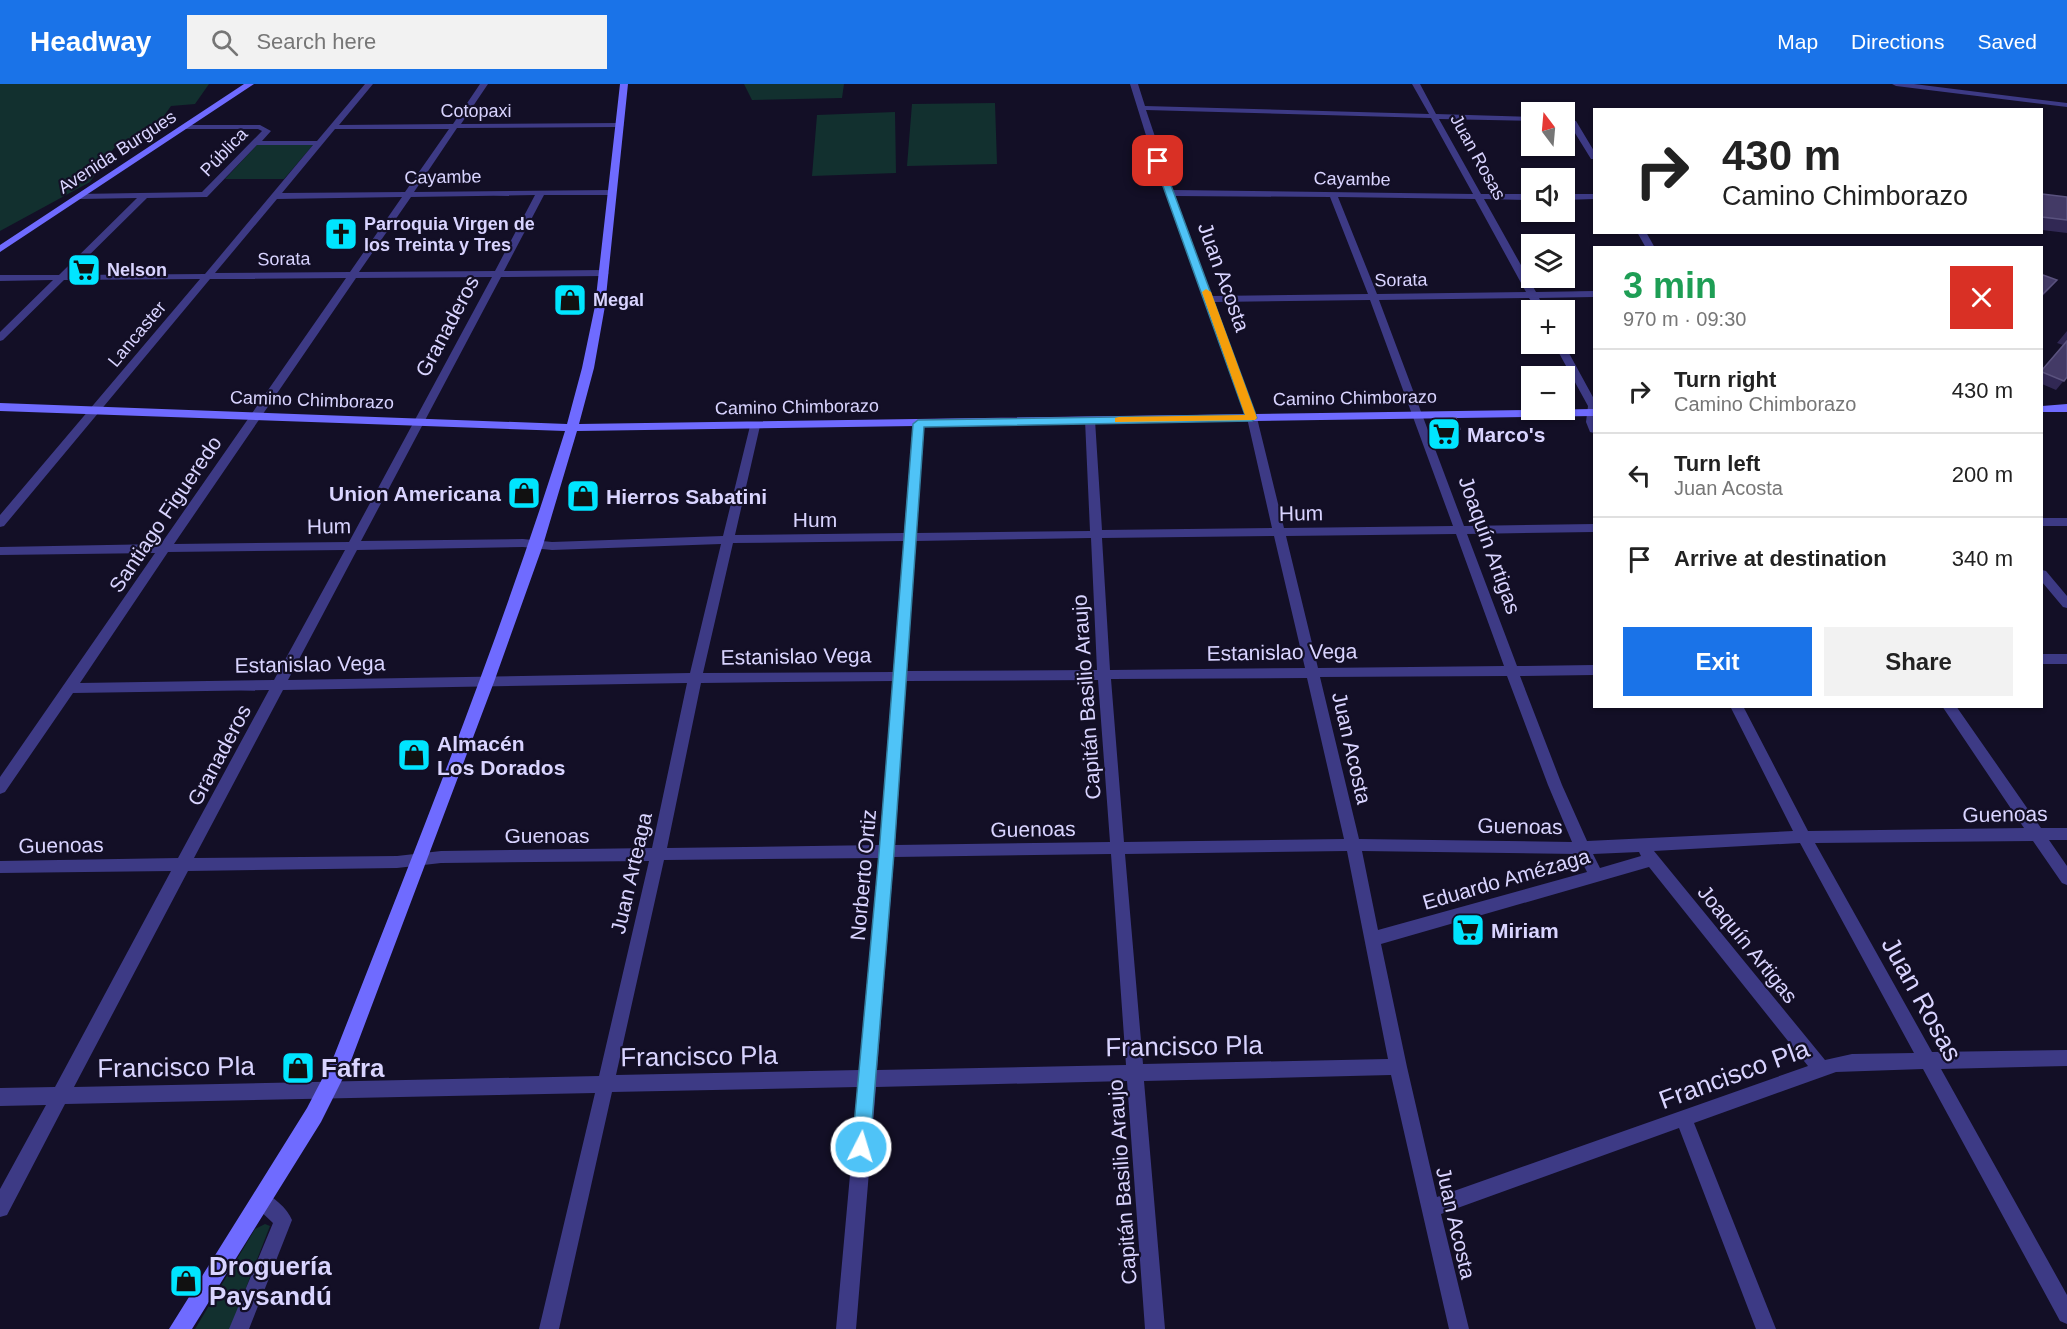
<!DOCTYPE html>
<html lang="en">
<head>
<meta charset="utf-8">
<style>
	:root { --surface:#fff; --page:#f2f2f2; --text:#222; --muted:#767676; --line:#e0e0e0; --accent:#1a73e8 }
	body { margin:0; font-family:Arial,sans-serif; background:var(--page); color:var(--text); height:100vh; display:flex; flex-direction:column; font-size:22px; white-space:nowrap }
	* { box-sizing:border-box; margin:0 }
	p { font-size:20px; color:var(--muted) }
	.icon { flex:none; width:33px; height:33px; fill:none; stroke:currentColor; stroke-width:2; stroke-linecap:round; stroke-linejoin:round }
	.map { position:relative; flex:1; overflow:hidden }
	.side { position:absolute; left:1593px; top:162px; width:450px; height:462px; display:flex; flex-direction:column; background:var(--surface); border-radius:0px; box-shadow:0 2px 4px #0004 }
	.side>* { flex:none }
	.guide { position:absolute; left:1593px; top:24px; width:450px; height:126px; border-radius:0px; box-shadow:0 2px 4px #0004; background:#fff; color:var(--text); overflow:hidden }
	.needle { width:39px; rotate:344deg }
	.controls { position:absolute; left:1521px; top:18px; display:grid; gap:12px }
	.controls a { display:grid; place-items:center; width:54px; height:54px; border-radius:0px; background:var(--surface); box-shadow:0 2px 4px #0004; font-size:30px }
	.pin { position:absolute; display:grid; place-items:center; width:51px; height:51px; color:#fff; margin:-26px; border-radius:12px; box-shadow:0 3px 9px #0006 }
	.me { position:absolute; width:66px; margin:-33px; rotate:5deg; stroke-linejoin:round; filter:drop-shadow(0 0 4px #0008) }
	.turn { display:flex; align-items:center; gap:21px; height:126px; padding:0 30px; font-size:27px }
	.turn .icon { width:78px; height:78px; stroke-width:2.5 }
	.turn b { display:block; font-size:42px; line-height:51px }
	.round { display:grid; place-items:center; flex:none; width:63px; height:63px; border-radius:0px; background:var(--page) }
	.head { display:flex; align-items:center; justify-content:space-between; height:102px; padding:0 30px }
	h1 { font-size:36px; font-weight:600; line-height:45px; color:#1e9e55 }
	.primary-button { display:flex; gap:12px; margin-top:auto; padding:12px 30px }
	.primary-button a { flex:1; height:69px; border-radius:0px; background:var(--accent); color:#fff; font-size:24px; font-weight:600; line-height:69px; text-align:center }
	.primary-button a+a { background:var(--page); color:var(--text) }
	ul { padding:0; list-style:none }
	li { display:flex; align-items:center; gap:18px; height:84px; padding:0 30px; border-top:2px solid var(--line) }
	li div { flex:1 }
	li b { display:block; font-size:22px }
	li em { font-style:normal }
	header { display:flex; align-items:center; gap:36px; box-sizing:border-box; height:84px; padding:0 30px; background:var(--accent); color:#fff }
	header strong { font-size:28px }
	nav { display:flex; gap:33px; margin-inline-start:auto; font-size:21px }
	.search { width:420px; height:54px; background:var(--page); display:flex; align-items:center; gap:15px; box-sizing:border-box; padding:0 21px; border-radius:0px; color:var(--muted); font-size:22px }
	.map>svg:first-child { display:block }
</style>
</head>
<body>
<header>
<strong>Headway</strong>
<div class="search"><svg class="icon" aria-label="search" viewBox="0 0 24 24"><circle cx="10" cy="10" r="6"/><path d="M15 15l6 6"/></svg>Search here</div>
<nav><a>Map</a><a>Directions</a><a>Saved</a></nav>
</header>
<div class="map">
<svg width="2067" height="1245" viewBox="0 0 2067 1245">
	<rect width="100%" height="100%" fill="#130f26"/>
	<!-- green -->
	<path fill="#12302f" d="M0 0H209L195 20 171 22C156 44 141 62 114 64L90 98 0 147Z
		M744 0H844L842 14 752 16Z
		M995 19 997 80 907 82 912 20Z
		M895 28 896 89 812 92 817 31Z
		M257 61H313L284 95H225Z
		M265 1140 270 1142 230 1245H195L255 1145Z"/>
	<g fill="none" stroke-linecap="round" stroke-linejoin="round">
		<!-- street -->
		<path fill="#3d3a85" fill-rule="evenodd" d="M365 0H373L339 41 453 40 480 0H488L461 40 620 39 624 41 620 43 457 44 414 108 614 106 615 108 611 111H544L504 187 604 186 609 189 604 192 501 193 361 457 523 455 552 458 723 452 750 342 755 339 760 342 735 451 904 449 913 340 918 337 923 340 916 449 1090 447 1085 336 1090 333 1095 336 1102 446 1272 444 1247 334 1154 77 1130 0H1138L1145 22 1429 30 1412 0H1420L1436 30 1532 33V37L1439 35 1481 110H1532V116L1484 115 1536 208 1594 207V213L1539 214 1545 226H1537L1529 214 1379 216 1464 442 1594 440V448L1467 450 1517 582 1594 581V591L1520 592 1562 701 1587 757 1793 747 1730 622H1743L1808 747 2024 744 1942 622H1956L2041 744H2067V756H2049L2067 782V801L2062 799 2033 757 1815 759 1932 968 2067 966V982L1941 985 2067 1211V1240L2060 1237 1923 985 1836 988 1694 1039 1776 1245H1756L1679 1044 1441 1130 1469 1245H1449L1391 991 1144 997 1165 1245H1145L1127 997 876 1003 856 1245H836L858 1003 612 1008 559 1245H539L595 1009 65 1020 7 1131 0 1133V1105L46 1021 0 1022V1004L55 1003 171 787 0 789V777L178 774 269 606 73 609 5 708 0 710V693L155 469 0 471V463L161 460 346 194 210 195 4 442 0 443V431L200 195 64 196 3 256 0 257V248L53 196 0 197V191H59L137 114 80 115 77 114V110L202 108 262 47 258 45H182V41H260L271 47 262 57H317ZM1146 26 1431 34 1473 110 1173 106ZM335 45H449L405 108 282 109ZM257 61H313L205 190 69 191 147 114 207 113ZM535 111 495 187 359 188 411 113ZM1175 112 1330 113 1368 210 1212 212ZM402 113 350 188 215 189 277 115ZM1338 113 1475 115 1526 208 1377 210ZM492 193 349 458 174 460 356 194ZM1370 216 1453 442 1284 444 1257 334 1214 218ZM1456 450 1504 582 1318 584 1286 452ZM1274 452 1305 584 1110 586 1102 454ZM1091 454 1097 586 907 587 915 457ZM904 457 894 588 703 589 733 459ZM721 460 690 589 288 596 357 466 523 463 552 466ZM345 466 274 596 80 599 168 468ZM1507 592 1548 701 1572 758 1359 755 1320 593ZM1307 594 1344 755 1124 758 1111 595ZM1098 596 1110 758 895 761 906 597ZM893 597 880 761 667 764 701 599ZM687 599 652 764 441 767 397 772 194 774 283 606ZM1800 759 1914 969 1852 970 1825 976 1654 767ZM1347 767 1388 975 1143 980 1125 770ZM1362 767 1578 770 1587 788 1378 846ZM1639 768 1641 772 1600 784 1593 770ZM1111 770 1126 981 877 986 894 773ZM879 774 860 986 616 991 664 776ZM649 777 599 992 74 1003 188 787 397 784 441 779ZM1649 783 1808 982 1437 1113 1407 983 1381 860Z
			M1892 0H1914L2067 19V23L1896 2Z
			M1564 34 1576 37 1594 67V75H1591L1570 41 1564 39Z
			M1564 110H1594V115L1564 116Z
			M1637 148H1646L1655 164H1646Z
			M1554 260H1564L1594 315V349L1590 348 1586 338 1588 322Z
			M2042 434H2067V442H2042Z
			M2042 486 2046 487 2067 512V524L2063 523 2042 498Z
			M2042 570H2067V580H2042Z
			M261 1107C273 1112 287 1124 292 1136L249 1245H229L273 1139 255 1122 252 1116 255 1110Z"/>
		<!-- secondary -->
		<path fill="#6f6bff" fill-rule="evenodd" d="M244 0H254L0 168V161Z
			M620 0H628L605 222 594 284 579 340 1594 325V332L577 347 543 461 494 598 349 982 321 1038 192 1245H169L307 1024 334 972C415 765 499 559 565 347L0 327V319L567 340 582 284 595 222Z
			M2067 320V328H2042V322Z"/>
	</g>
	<!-- wall -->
	<path fill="#312854" d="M2042 110 2067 113V149L2042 146Z
		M2067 247V295L2066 294 2056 306 2042 300V286L2063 261 2057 259Z
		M1433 339 1460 345 1458 354H1434L1431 347Z"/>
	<!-- shaded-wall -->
	<path fill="#1d163a" d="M2057 196 2050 205 2042 213V211Z"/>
	<!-- building -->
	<path fill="#433a66" stroke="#5a527e" stroke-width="1.5" d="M2042 110 2067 113V136L2042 133Z
		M2043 191 2057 196 2042 211V193Z
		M2067 257V293L2064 297 2042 288V286Z
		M1456 334 1460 345 1436 346 1433 339 1438 335Z"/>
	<!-- route -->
	<path fill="#4fc3f7" stroke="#337fa1" stroke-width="1.5" d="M1158 74 1162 77 1257 334 1252 337 924 343 894 769 870 1063 868 1069 861 1072 855 1069 852 1063 879 769 913 340 918 336 1245 331 1154 77Z"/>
	<!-- slow -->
	<path fill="#f59e0b" d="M1206 205 1211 208 1257 334 1255 336 1115 338V334L1119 333 1245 331 1202 208Z"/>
	<!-- icons -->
	<defs>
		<g id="church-square" transform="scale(1.725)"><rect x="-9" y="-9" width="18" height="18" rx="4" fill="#00e5ff" stroke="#130f26"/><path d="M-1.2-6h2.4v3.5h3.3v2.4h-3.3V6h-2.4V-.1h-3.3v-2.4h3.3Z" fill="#111"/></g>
		<g id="supermarket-square" transform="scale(1.725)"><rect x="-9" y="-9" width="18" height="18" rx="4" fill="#00e5ff" stroke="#130f26"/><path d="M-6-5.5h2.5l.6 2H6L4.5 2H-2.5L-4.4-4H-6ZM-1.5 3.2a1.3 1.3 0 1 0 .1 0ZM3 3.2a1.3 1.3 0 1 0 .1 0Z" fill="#111"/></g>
		<g id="shop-square" transform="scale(1.725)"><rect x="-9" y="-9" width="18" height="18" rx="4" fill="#00e5ff" stroke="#130f26"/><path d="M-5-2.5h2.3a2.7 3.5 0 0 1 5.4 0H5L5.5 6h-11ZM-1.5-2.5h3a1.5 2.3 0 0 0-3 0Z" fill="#111"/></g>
	</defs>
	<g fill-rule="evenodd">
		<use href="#church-square" x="341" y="150"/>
		<use href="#supermarket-square" x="84" y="186"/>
		<use href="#shop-square" x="570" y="216"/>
		<use href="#supermarket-square" x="1444" y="350"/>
		<use href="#shop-square" x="524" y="409"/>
		<use href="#shop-square" x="583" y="412"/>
		<use href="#shop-square" x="414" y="671"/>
		<use href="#supermarket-square" x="1468" y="846"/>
		<use href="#shop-square" x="298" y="984"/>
		<use href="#shop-square" x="186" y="1197"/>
	</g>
	<g text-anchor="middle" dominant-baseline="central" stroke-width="4.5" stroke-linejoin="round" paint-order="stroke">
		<!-- far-street labels -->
		<g font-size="18" fill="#d9d4ff" stroke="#130f26">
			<text x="476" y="27">Cotopaxi</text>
			<text transform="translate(117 68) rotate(-33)">Avenida Burgues</text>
			<text transform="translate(224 68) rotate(-46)">Pública</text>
			<text transform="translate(1478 73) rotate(61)">Juan Rosas</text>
			<text transform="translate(443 93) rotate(-1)">Cayambe</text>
			<text transform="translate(1352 95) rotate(1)">Cayambe</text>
			<text transform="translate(284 175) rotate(-1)">Sorata</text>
			<text transform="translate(1401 196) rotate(-1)">Sorata</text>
			<text transform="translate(137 250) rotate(-50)">Lancaster</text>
			<text transform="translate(1355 314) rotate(-1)">Camino Chimborazo</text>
			<text transform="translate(312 316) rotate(2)">Camino Chimborazo</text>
			<text transform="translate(797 323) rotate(-1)">Camino Chimborazo</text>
		</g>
		<!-- far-poi labels -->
		<g font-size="18" font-weight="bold" fill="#d9d4ff" stroke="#130f26" text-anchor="start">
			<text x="364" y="140">Parroquia Virgen de<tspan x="364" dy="21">los Treinta y Tres</tspan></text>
			<text x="107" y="186">Nelson</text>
			<text x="593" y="216">Megal</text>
		</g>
		<!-- street labels -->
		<g font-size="21" fill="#d9d4ff" stroke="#130f26">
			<text transform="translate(1224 193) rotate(70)">Juan Acosta</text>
			<text transform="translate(447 242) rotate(-62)">Granaderos</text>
			<text transform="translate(1301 429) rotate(-1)">Hum</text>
			<text transform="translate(165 430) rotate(-56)">Santiago Figueredo</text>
			<text x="815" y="435">Hum</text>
			<text transform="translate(329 442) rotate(-1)">Hum</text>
			<text transform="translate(1490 461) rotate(70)">Joaquín Artigas</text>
			<text transform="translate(1282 568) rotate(-1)">Estanislao Vega</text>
			<text transform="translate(796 572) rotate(-1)">Estanislao Vega</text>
			<text transform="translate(310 580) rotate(-1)">Estanislao Vega</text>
			<text transform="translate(1086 613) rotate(-94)">Capitán Basilio Araujo</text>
			<text transform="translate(1352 664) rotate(77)">Juan Acosta</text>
			<text transform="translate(219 671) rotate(-62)">Granaderos</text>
			<text transform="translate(2005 730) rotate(-1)">Guenoas</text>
			<text transform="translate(1520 742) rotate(1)">Guenoas</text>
			<text transform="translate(1033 745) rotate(-1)">Guenoas</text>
			<text x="547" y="751">Guenoas</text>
			<text transform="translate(61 761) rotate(-1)">Guenoas</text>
			<text transform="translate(631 789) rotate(-77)">Juan Arteaga</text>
			<text transform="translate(863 791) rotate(-85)">Norberto Ortiz</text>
			<text transform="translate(1506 795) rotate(-16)">Eduardo Amézaga</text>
			<text transform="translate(1748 860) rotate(51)">Joaquín Artigas</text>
			<text transform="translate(1122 1098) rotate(-94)">Capitán Basilio Araujo</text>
			<text transform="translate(1456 1139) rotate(77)">Juan Acosta</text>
		</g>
		<!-- poi labels -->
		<g font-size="21" font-weight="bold" fill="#d9d4ff" stroke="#130f26" text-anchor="start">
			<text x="1467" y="350">Marco's</text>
			<text x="501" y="409" text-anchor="end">Union Americana</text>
			<text x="606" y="412">Hierros Sabatini</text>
			<text x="437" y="659">Almacén<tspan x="437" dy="24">Los Dorados</tspan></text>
			<text x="1491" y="846">Miriam</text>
		</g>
		<!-- near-street labels -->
		<g font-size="26" fill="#d9d4ff" stroke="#130f26">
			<text transform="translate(1922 915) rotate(61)">Juan Rosas</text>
			<text transform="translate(1184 962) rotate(-1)">Francisco Pla</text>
			<text transform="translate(699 972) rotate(-1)">Francisco Pla</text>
			<text transform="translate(176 983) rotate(-1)">Francisco Pla</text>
			<text transform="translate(1734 990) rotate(-20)">Francisco Pla</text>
		</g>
		<!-- near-poi labels -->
		<g font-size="26" font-weight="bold" fill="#d9d4ff" stroke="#130f26" text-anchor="start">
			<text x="321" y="984">Fafra</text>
			<text x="209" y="1182">Droguería<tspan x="209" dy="30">Paysandú</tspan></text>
		</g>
	</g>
</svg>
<div class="controls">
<a><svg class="needle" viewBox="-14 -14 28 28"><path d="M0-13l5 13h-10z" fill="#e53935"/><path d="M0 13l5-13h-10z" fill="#767676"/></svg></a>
<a><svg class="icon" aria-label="sound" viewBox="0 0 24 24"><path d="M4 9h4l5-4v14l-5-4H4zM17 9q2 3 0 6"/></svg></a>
<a><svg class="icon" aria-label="layers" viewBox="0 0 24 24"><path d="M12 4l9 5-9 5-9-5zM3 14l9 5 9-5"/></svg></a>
<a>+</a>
<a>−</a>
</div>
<div class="pin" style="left:1158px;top:77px;background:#d93025"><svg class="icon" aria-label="arrive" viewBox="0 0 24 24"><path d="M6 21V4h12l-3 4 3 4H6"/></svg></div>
<svg class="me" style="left:861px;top:1063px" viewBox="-20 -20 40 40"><circle r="17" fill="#4fc3f7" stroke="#fff" stroke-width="3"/><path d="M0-11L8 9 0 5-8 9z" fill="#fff"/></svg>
<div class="guide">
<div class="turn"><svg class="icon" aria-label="right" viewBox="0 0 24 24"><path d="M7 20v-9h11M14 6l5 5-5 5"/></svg><div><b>430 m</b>Camino Chimborazo</div></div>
</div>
<section class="side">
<div class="head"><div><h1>3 min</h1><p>970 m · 09:30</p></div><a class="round" style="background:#d93025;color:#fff"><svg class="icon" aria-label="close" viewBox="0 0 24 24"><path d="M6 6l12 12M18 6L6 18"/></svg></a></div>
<ul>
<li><svg class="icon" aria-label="right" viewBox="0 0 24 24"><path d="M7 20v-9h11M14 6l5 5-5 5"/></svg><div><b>Turn right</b><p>Camino Chimborazo</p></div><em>430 m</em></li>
<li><svg class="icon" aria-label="left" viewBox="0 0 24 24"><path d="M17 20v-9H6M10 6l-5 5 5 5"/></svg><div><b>Turn left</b><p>Juan Acosta</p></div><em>200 m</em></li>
<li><svg class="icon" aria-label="arrive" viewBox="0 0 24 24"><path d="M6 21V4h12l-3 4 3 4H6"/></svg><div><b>Arrive at destination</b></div><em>340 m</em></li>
</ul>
<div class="primary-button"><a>Exit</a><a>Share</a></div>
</section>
</div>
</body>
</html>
